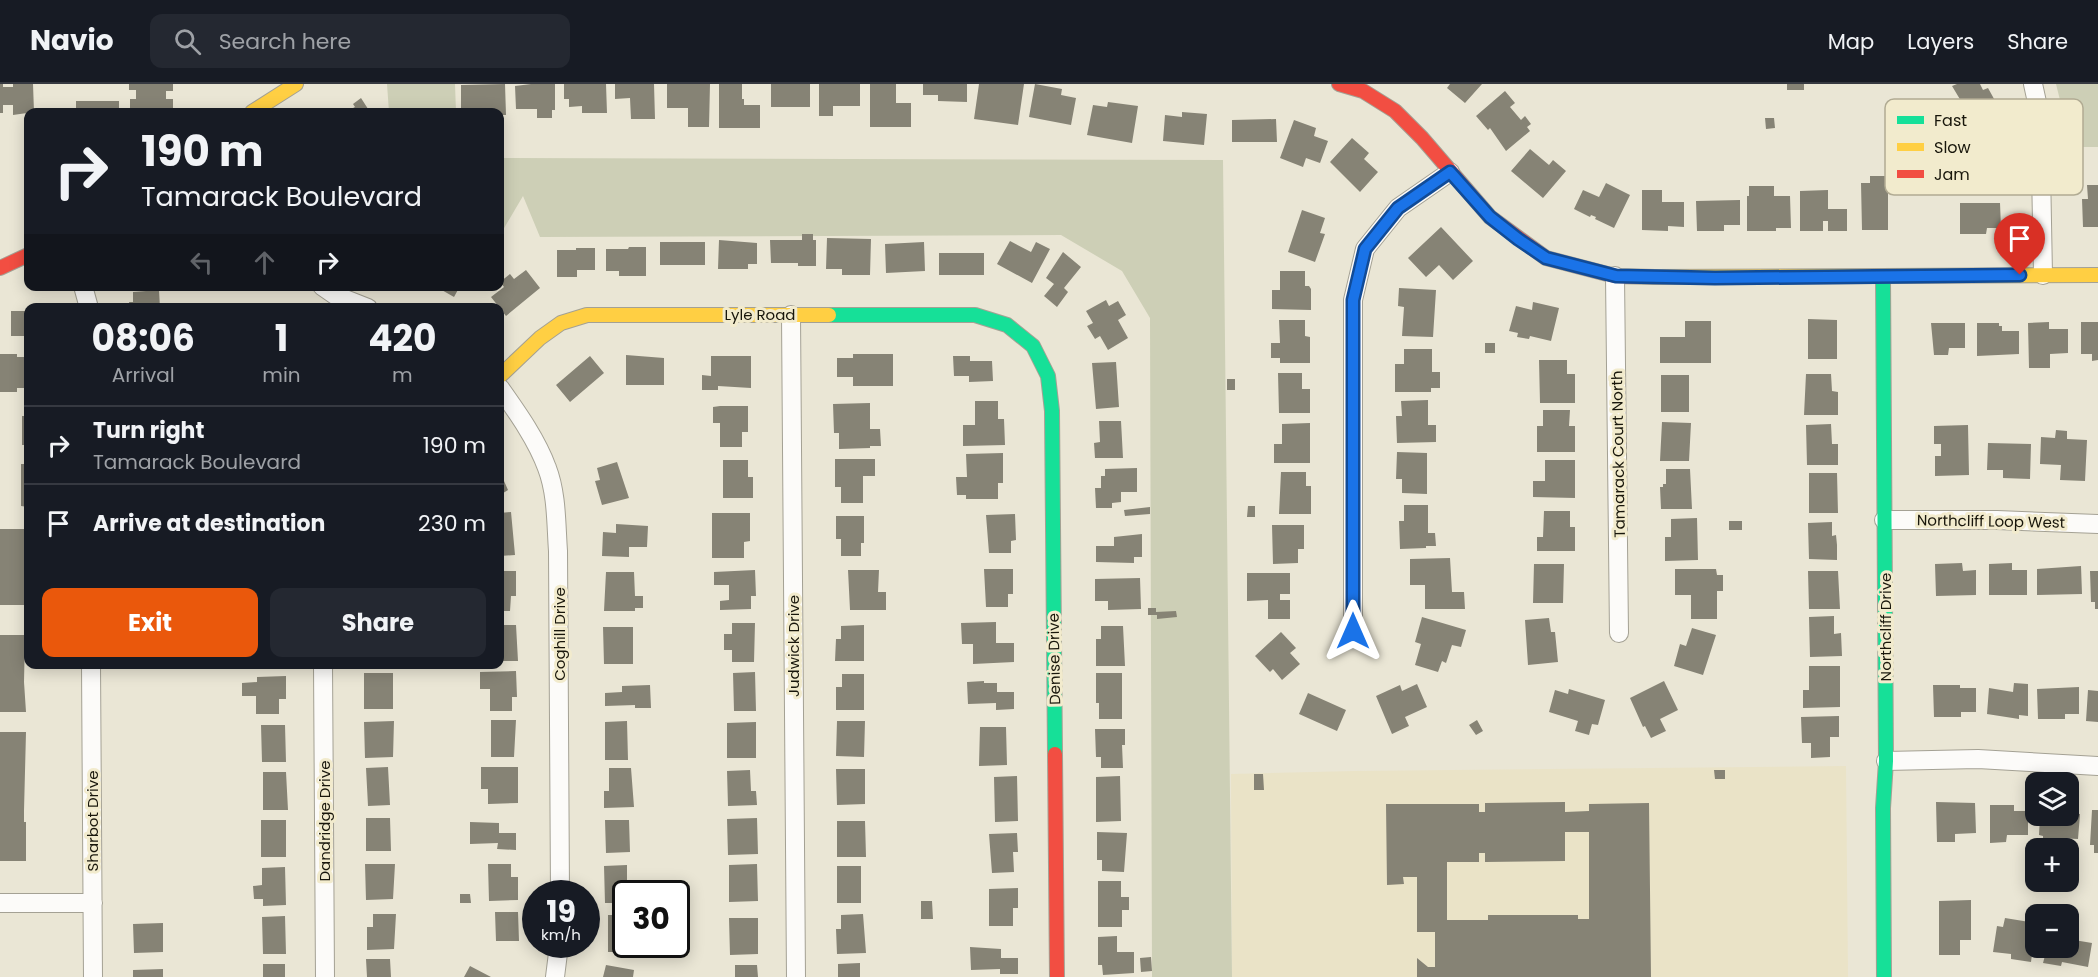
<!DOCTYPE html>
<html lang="en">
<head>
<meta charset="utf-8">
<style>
	:root { --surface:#171b24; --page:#242831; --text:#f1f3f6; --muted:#9ea1a6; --line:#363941; --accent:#ea580c }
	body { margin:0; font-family:Poppins,sans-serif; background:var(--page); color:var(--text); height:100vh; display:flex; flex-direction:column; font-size:22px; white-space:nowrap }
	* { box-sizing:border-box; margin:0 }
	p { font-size:20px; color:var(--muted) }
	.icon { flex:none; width:33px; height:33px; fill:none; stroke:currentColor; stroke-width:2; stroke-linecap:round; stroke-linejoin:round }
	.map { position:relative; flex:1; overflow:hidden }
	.sheet { position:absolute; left:24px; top:219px; width:480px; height:366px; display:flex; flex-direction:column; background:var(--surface); border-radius:12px; box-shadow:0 3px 15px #0003 }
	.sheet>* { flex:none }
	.guide { position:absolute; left:24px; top:24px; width:480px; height:183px; border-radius:12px; box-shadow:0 3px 15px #0003; background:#171b24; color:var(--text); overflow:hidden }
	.controls { position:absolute; left:2025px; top:688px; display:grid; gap:12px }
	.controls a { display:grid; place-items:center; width:54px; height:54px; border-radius:12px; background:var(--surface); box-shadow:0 3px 15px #0003; font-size:30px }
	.speed { position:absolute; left:522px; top:796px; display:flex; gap:12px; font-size:30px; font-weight:700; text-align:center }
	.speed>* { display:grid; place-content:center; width:78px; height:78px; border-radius:50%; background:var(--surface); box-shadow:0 3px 15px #0003; line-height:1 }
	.speed small { font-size:15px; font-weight:400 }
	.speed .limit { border:3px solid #111; border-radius:9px; background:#fff; color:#111 }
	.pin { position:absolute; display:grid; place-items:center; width:51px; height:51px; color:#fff; margin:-62px -26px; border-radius:50% 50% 50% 0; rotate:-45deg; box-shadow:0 0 6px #0007 }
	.pin .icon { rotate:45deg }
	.me { position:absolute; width:66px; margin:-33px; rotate:0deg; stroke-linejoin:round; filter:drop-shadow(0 0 4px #0008) }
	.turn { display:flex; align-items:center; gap:21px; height:126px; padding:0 18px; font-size:27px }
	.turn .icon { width:78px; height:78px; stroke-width:2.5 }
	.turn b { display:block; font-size:42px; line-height:51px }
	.lanes { display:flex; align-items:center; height:57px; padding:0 18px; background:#0003; justify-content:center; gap:30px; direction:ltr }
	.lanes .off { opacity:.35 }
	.eta { display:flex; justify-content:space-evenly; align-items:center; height:102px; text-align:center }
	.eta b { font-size:36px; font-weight:700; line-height:42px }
	.cta { display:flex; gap:12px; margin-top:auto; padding:12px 18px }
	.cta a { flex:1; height:69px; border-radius:12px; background:var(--accent); color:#fff; font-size:24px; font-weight:700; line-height:69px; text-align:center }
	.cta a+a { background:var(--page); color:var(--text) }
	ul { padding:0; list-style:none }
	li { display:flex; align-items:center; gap:18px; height:78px; padding:0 18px; border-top:2px solid var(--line) }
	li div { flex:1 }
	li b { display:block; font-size:22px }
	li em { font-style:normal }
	header { display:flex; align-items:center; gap:36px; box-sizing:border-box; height:84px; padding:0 30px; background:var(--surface); border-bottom:2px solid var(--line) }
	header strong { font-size:28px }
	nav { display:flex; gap:33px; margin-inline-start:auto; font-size:21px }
	.search { width:420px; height:54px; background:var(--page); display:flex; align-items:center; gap:15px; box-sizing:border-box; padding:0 21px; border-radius:12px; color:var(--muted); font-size:22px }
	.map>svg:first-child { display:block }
</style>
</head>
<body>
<header>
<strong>Navio</strong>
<div class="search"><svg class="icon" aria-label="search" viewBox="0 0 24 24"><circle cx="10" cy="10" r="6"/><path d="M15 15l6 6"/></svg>Search here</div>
<nav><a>Map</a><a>Layers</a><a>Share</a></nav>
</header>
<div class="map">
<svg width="2098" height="893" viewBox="0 0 2098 893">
	<rect width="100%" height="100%" fill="#eae6d5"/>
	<!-- built -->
	<path fill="#eae3c7" d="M1846 682 1848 893H1232L1231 690 1354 687Z"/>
	<!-- green -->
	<path fill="#cdcfb6" d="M387 0H455L456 28H389Z
		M2056 0H2098V63H2063L2062 24Z
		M500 74 1223 76 1232 893H1152L1150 234 1122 187 1061 151 540 153 523 112 500 151Z"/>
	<!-- building -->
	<path fill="#868375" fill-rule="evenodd" d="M0 0H3V3H13V0H33L34 28 13 31V21H3V29H0Z
		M129 0H173V7H166V15H173V28H130V15H136V6H129Z
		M505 0 506 31H500V28H461V1Z
		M531 0H555V26H552V34H537V25H516L515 2Z
		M564 0H606L607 29H582V22L569 23V15H564Z
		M615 0H654L655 35H631L630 14 615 15Z
		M667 0H710L709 43H688V24H667Z
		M719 0H742V15H744V21H760V44H719Z
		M771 0H810V23H771Z
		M819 0H860V22H833V32H819Z
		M870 0H896V19H911V43H870Z
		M923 0H967V18L938 17V11H923Z
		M979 0H1024L1018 41 974 35Z
		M1035 0 1062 5 1061 11 1076 14 1071 41 1029 33Z
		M1450 0H1482L1465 19 1447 4Z
		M1787 0H1804V6H1787Z
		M1957 0H1980L1983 6 1988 4 1998 22 1971 37 1969 32 1963 35 1955 20 1961 17 1952 2Z
		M1505 7 1515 19 1510 23 1521 36 1525 32 1531 40 1527 43 1530 47 1506 67 1490 44 1488 46 1476 32Z
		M361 14 370 28H345L355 23 353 20Z
		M76 17H119V28H76Z
		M1108 18 1138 22 1132 59 1087 51 1093 21 1107 23Z
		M1182 28 1207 30 1204 61 1163 57 1165 31 1182 33Z
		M1765 34H1774L1775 44 1766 45Z
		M1276 35 1277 58H1232V36Z
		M1294 36 1316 44 1314 52 1328 57 1320 79 1306 74 1303 83 1280 74Z
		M1352 54 1369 69 1364 75 1378 88 1360 108 1330 78Z
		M1530 65 1549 81 1553 76 1566 87 1543 114 1511 87Z
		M1912 84V104H1888V146H1862L1861 99H1870V92H1889V85Z
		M1606 99 1630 111 1614 144 1595 135 1596 133 1591 131 1590 133 1574 125 1583 106 1599 113Z
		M2087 101H2098V143H2083L2082 115H2088Z
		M1749 102H1774V112H1790L1791 144H1776V147H1747V112H1749Z
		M1642 106H1662V118H1684V143L1668 142V147L1642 146Z
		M1828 106V125H1847V147H1828V137H1823V147H1800V107Z
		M1740 116V141H1724V147H1697L1696 117Z
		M1960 119H2000L2001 144H1987L1986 150H1960Z
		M1302 126 1325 134 1320 149 1325 150 1315 178 1288 168Z
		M1441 143 1473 177 1453 196 1439 181 1426 193 1408 174Z
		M802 150H813V156H816V182H798V179H771L770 156H802Z
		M827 154 871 155 870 191H842V185H826Z
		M719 156 757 159V180H748V185H718Z
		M1010 157 1031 168 1036 158 1050 165 1032 199 997 180Z
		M660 158H705V181H660Z
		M924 158 925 187 886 189 885 160Z
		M629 163H646V192H619V187H606V165H628Z
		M576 164H595V186H577V193H557V166H576Z
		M1063 168 1081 183 1064 204 1068 208 1057 223 1044 212 1054 200 1046 194Z
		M939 169H984V191H939Z
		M526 186 540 204 506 232 491 213 504 203 500 198 510 190 514 195Z
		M1280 187H1305V202H1309L1311 205V226L1272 225V206H1280Z
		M442 202H460L454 213 440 205Z
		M1399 204 1436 206 1433 253 1402 252 1404 223 1398 222Z
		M159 206 160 224H130L129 218H133V208Z
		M1106 216 1109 222 1118 217 1126 231 1118 236 1128 254 1108 266 1100 252 1095 255 1087 242 1093 239 1086 227Z
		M1533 218 1559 224 1551 257 1530 252 1529 255 1517 253 1518 249 1509 247 1516 222 1532 226Z
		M11 227H28V252H11Z
		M1808 235 1837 236V275H1808Z
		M1279 236H1305V252L1310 253V279H1280V274H1271V259H1280Z
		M1685 237H1711V279H1660V253H1685Z
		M2049 238V245H2068V269L2050 270V284H2029L2028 239Z
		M2081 238H2098V276L2092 277V270H2081Z
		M1931 239H1965V264H1949L1948 271H1934Z
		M1977 239H1999V242H2002V247H2019V270L1977 272Z
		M1485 259H1495V269H1485Z
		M1404 265H1432V288H1440V304H1431V308H1395V280H1404Z
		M26 267H28V312H26V304H17V308H0V270H17V273H26Z
		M853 270H893V302H853V293H837V274H853Z
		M626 271 664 274V301H626Z
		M590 272 604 289 570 318 556 301Z
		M711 272H751V304L718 302V306H702V291L711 292Z
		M953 272H970V277H992L993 297 969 298V292H954Z
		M1539 276H1567V290H1575V319H1540Z
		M1116 278 1119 323 1096 325 1092 279Z
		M1278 289H1302V305H1310V329H1279Z
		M1806 290H1831L1832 307 1838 308V331H1804Z
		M1661 291H1689V328H1661Z
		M1227 295H1235V306H1227Z
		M1428 316V341H1436V358L1397 359 1396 332H1402L1401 317Z
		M975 317H998V335H1004L1005 361 963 362V341H975Z
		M870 319V345H880L881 362H870V364L839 365V349H834L833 320Z
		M720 322H748V348H742V363H720V339H713V323Z
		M1543 326H1570L1569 342H1575V368H1537V342H1543Z
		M22 332H28V361H22Z
		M1099 337H1121L1123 374H1095L1094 359 1100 358Z
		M1662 338 1691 339 1689 377H1660Z
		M1310 339V379H1274V360H1282V340Z
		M1831 340 1832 360H1838V381H1807L1806 341Z
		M1968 341 1969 391 1935 392V372H1941V360H1934V342Z
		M2056 346 2067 347V355L2087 356 2085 397 2060 396 2061 381 2040 380 2041 353 2055 354Z
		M1988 359 2031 360 2030 395 2003 394V386H1987Z
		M1397 368 1427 369V410L1402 409V395H1396Z
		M1003 369V399H998V415H966V411H957L956 393H967L966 370Z
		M835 375H875V392H863V419H841V403H835Z
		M723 376H748V393H753V414H723Z
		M1545 376H1575V414L1533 413V397H1545Z
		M617 378 629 414 602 421 595 397 600 396 597 384Z
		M21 380H28V423L21 422Z
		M1137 384V408H1121V418L1112 419V424H1096L1095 404H1101V392H1105V385Z
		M1666 385H1690L1692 425H1661L1660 403H1663V400H1666Z
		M500 388 508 406 500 411Z
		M1281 388H1306V402H1311V430H1279Z
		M1809 389H1837L1838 429H1809Z
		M1404 421H1428V449H1435L1436 462H1426V464L1400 465 1399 437H1404Z
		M1248 422H1255V433H1247Z
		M1150 423V430L1125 432 1124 426Z
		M1544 427H1570V443H1575V467H1537V453H1543Z
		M511 428 515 471 500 472V429Z
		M712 429H750V457L744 458V474H712Z
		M1015 430 1016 456 1011 457V469H989L986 431Z
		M836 432H864V459H861V472H841V455H836Z
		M1697 434 1698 476 1665 477V453H1671V435Z
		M1729 437H1742V446H1729Z
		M1832 438V452L1836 451 1837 461V476L1809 475 1808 439Z
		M616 440 648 442 647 463H629V473L602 472 603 448 616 449Z
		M1272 441H1304V465H1298V479L1273 480Z
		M0 445H24V521H0Z
		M1142 450V473H1134V479L1096 478V462H1114V453Z
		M1450 474 1452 508H1464L1465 525H1425V501H1410V475Z
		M1962 479 1963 487 1976 486V511L1936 512 1935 480Z
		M2012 479V486H2027V511H1989V480Z
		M1534 480H1564L1563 519H1533Z
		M2081 482 2082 510 2037 511V485Z
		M984 485H1013V510H1008V523H986Z
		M1675 485H1716L1717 491H1723V507H1717V535H1691V511H1675Z
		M755 486 756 512H751V525L720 526V517L729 516V501H714V488Z
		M848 486H879L878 508H886V526H850Z
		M500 487H516V512H511L510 527H500Z
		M1808 487H1838L1840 525H1809Z
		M2090 487H2098V525H2095V518H2091Z
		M606 488H634L635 512H643V524H635V527H604Z
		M1247 489H1290V510H1280V516H1290V535H1268V516L1247 517Z
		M1140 494 1141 525 1108 526V517H1095V495Z
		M1148 524H1156V528L1176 527 1177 533 1157 535V531H1148Z
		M1834 532V550L1841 549 1842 572 1810 573 1809 533Z
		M1422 533 1466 546 1461 563 1452 561 1446 579 1442 577 1438 588 1415 581 1421 560 1415 558Z
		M1549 534 1551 548H1555L1558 578 1528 581 1525 536Z
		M996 538V559H1014V578L973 580V560H962L961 539Z
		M732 539H755L754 578H732V566H724V550H732Z
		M500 541H516L518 577H500Z
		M864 541V577H835L836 555H841V542Z
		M1101 542H1123L1125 582H1096V555H1101Z
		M603 543H633V580H604Z
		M1692 544 1716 551 1703 591 1674 582 1680 560 1686 562Z
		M1281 548 1296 564 1290 569 1300 580 1282 596 1273 585 1270 588 1255 572Z
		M0 551H25L24 598 26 628H0Z
		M1809 582H1840V623L1803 624V606H1809Z
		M516 587 517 613H512V627H490V605H480V588Z
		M755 588 756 627H734L733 589Z
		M364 589H393V625H364Z
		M1096 589H1122V635H1099V619H1096Z
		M842 590H864V626H836V603H842Z
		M286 592V615H279V630H256V612H242V599L257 598V593Z
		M984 597V599H997V608H1014V625L996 626V619L968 620 967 598Z
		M1664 597 1678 626 1660 635 1666 647 1651 654 1645 642 1643 643 1630 614Z
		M2014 599 2028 600V632L2019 631V635L1987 630 1989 604 2013 608Z
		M1417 600 1427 623 1405 633 1409 642 1392 650 1376 612 1400 601 1402 607Z
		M650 601 651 624H635V621L605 622V609L622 608V602Z
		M1933 601H1960V604H1976V628H1961V633H1934Z
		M2079 603V630H2065V635H2038L2037 605Z
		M1569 605 1605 616 1598 641 1592 640 1589 651 1575 647 1578 637 1549 628 1555 606 1568 610Z
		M2088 606 2098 607V638L2086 637Z
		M1308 609 1346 626 1337 647 1299 630Z
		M1839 632V653H1830V673L1811 674V659H1802L1801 633Z
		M491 636H516L514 673H491Z
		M1477 636 1483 647 1476 651 1469 641Z
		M394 637 393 673 365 674 364 638Z
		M627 637 628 676H605V638Z
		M837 637H865L864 673 836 672Z
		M756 638V674H727V639Z
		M261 641H285L286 678H262Z
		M980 643H1006L1007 681 979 682Z
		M1095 645H1125V661H1122L1123 684H1101V673H1096Z
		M0 648H26L24 727V738H26V777H0Z
		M388 683 390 721 368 722 366 684Z
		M481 683H518V719L488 720V705H481Z
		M609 684H631L634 723 604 724V707H609Z
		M836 685H865V720L837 721Z
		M750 686 751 707H756L757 721 728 722 727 687Z
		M1714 686H1725V695H1715Z
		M263 688H286L288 726H263Z
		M1254 690H1263L1264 706H1254Z
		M1017 692 1018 737 995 738 994 693Z
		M1120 692 1121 737 1096 738V693Z
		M1565 718V728L1589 727V720L1649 719 1651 893H1417V874L1428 883H1435V848H1417V793H1403L1404 800 1387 801 1386 720H1479V728H1485V719ZM1565 748H1589V835H1578V831H1488V836H1447V778H1479V769H1485V778L1565 777Z
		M1936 718 1975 719 1976 749 1955 750V758H1937Z
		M1990 721H2014V727H2028V751H2007L2006 758 1990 759Z
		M2092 726H2098V769H2094V761H2090Z
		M2068 729 2080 730 2078 755 2058 754 2057 760 2043 759V752L2039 751 2040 732H2068Z
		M366 734H390L391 767H366Z
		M757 734 758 770 728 771 727 735Z
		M261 736H286V773H261Z
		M605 736H629L630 768 606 769Z
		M837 737H865L866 773H837Z
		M470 738 499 739V749H516V766L497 765 498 759 470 760Z
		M1097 748 1127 749 1124 788 1102 787V776H1097Z
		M1017 749 1018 768H1013L1014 788 992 789 989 750Z
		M365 780H395L393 815 366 816Z
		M488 780H511V793H518V816L489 817Z
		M757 780 758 817 729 818V781Z
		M627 781V796H639V810H626V819H605L604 782Z
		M837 782H861V819H837Z
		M285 783 286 821 263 822V815H254L253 802 262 801V784Z
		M1098 797H1121V813H1129V826H1122V843H1098Z
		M1018 804V824H1013V842H989V805Z
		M460 810H470L471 819H460Z
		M1971 816V856H1960V871H1939V817Z
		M921 817H932L933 835H921Z
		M495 828H518L519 857H496Z
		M373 830H396L394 865 367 866V843H373Z
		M863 830 866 869 837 870 836 845H841V831Z
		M608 831H626V861H635V868H608Z
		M285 832 286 870H263L262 833Z
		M729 834H758V870L730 871Z
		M2005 834 2036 839 2031 878 2011 875V870L1993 868 1997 842 2003 843Z
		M163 839V868L134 869 133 840Z
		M1117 852V868H1134V889L1103 891 1102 881H1098V853Z
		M2068 855 2092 859 2088 883 2062 878 2061 882 2043 879 2047 864H2068Z
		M970 863 1001 865V874H1018V890H1000V885L971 886Z
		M1151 873 1152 887 1141 888 1140 874Z
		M366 875H390L391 893H367Z
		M860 879V893H838V880Z
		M263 880H285V893H263Z
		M606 881 634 886 633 893H603Z
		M735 881H757L758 893H735Z
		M470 882 491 893H464Z
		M163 885V893H133V886Z"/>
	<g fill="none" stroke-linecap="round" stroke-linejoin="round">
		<!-- street casing -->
		<g stroke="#a4a194" stroke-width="20">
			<path id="street" d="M2033 0 2040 32 2043 191
				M1615 192 1619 549
				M83 202 89 224
				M322 202 335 211 368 224
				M791 231 796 893
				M500 304C517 328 537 356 547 384 557 410 556 440 558 467L560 810
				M1884 436H1997L2098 440
				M1353 547V216L1365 165 1398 124 1450 88
				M91 580 93 893
				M323 580 325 893
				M1886 677 1978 675 2098 682
				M0 819H93
				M555 893 559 861"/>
		</g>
		<!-- fast casing -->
		<g stroke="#a4a194" stroke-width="16">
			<path id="fast" d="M1883 193 1886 677 1883 724 1884 893
				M829 231H975L1007 241 1033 262 1048 292 1052 327 1055 670"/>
		</g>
		<!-- slow casing -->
		<g stroke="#a4a194" stroke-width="16">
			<path id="slow" d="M252 28 296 0
				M1655 193 2098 191
				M500 292 540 254 561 239 587 231H829"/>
		</g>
		<!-- jam casing -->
		<g stroke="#a4a194" stroke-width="16">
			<path id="jam" d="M1339 0 1363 7 1395 27 1422 54 1490 133 1546 174 1615 192 1655 193
				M0 184 28 171
				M1055 670 1057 893"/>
		</g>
		<!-- street -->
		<use href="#street" stroke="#fcfbf9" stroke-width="18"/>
		<!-- fast -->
		<use href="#fast" stroke="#16e098" stroke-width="14"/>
		<!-- slow -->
		<use href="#slow" stroke="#ffcf43" stroke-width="14"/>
		<!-- jam -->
		<use href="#jam" stroke="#f24e42" stroke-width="14"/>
	</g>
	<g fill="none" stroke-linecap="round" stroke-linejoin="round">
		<!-- route casing -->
		<g stroke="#114b97" stroke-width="15">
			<path id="route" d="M1353 547V216L1365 165 1398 124 1450 88 1490 133 1518 155 1546 174 1616 192 1715 194 2020 191"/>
		</g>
		<!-- route -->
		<use href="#route" stroke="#1a73e8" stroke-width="10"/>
	</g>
	<g text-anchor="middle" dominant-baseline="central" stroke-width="6" stroke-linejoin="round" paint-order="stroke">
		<!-- street labels -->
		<g font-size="15" fill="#18160b" stroke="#f2ebcd">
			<text x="760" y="230">Lyle Road</text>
			<text transform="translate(1618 370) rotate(-91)">Tamarack Court North</text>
			<text transform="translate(1991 437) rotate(1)">Northcliff Loop West</text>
			<text transform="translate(1885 543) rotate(-90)">Northcliff Drive</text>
			<text transform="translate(559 550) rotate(-90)">Coghill Drive</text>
			<text transform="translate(793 562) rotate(-90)">Judwick Drive</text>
			<text transform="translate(1054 575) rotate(-91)">Denise Drive</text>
			<text transform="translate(92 737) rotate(-90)">Sharbot Drive</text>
			<text transform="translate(324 737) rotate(-90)">Dandridge Drive</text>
		</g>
	</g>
	<!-- legend -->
	<rect x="1885" y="15" width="198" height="96" rx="9" fill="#f2ebcd" stroke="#b1ab93" stroke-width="1.5"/>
	<rect x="1897" y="32" width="27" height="8" fill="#16e098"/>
	<rect x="1897" y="59" width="27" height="8" fill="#ffcf43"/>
	<rect x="1897" y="86" width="27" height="8" fill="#f24e42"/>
	<g font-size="16" fill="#18160b">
		<text x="1934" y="42">Fast</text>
		<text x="1934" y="69">Slow</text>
		<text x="1934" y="96">Jam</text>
	</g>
</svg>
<div class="controls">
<a><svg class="icon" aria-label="layers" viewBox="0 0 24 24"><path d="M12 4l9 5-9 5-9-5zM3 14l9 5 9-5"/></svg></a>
<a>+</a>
<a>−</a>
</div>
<div class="speed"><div>19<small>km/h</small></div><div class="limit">30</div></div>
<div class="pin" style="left:2020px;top:191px;background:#d93025"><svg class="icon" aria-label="arrive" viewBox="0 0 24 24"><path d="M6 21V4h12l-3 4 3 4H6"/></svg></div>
<svg class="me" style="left:1353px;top:547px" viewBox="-20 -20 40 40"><path d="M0-17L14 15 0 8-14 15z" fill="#1a73e8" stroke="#fff" stroke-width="4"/></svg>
<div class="guide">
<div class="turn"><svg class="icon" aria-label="right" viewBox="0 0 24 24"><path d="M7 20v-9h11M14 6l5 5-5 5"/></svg><div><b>190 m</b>Tamarack Boulevard</div></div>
<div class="lanes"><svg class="icon off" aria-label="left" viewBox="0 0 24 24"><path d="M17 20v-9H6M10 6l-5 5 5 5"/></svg><svg class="icon off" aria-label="ahead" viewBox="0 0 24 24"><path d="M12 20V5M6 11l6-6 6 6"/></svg><svg class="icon" aria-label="right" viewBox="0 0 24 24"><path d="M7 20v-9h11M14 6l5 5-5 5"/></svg></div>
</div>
<section class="sheet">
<div class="eta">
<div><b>08:06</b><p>Arrival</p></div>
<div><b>1</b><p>min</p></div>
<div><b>420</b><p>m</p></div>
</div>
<ul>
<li><svg class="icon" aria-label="right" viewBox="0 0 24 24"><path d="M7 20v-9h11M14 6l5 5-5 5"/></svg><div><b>Turn right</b><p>Tamarack Boulevard</p></div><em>190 m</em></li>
<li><svg class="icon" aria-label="arrive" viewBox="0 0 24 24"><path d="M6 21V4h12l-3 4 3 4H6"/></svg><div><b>Arrive at destination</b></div><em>230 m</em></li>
</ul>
<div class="cta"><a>Exit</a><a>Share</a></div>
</section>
</div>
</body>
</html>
